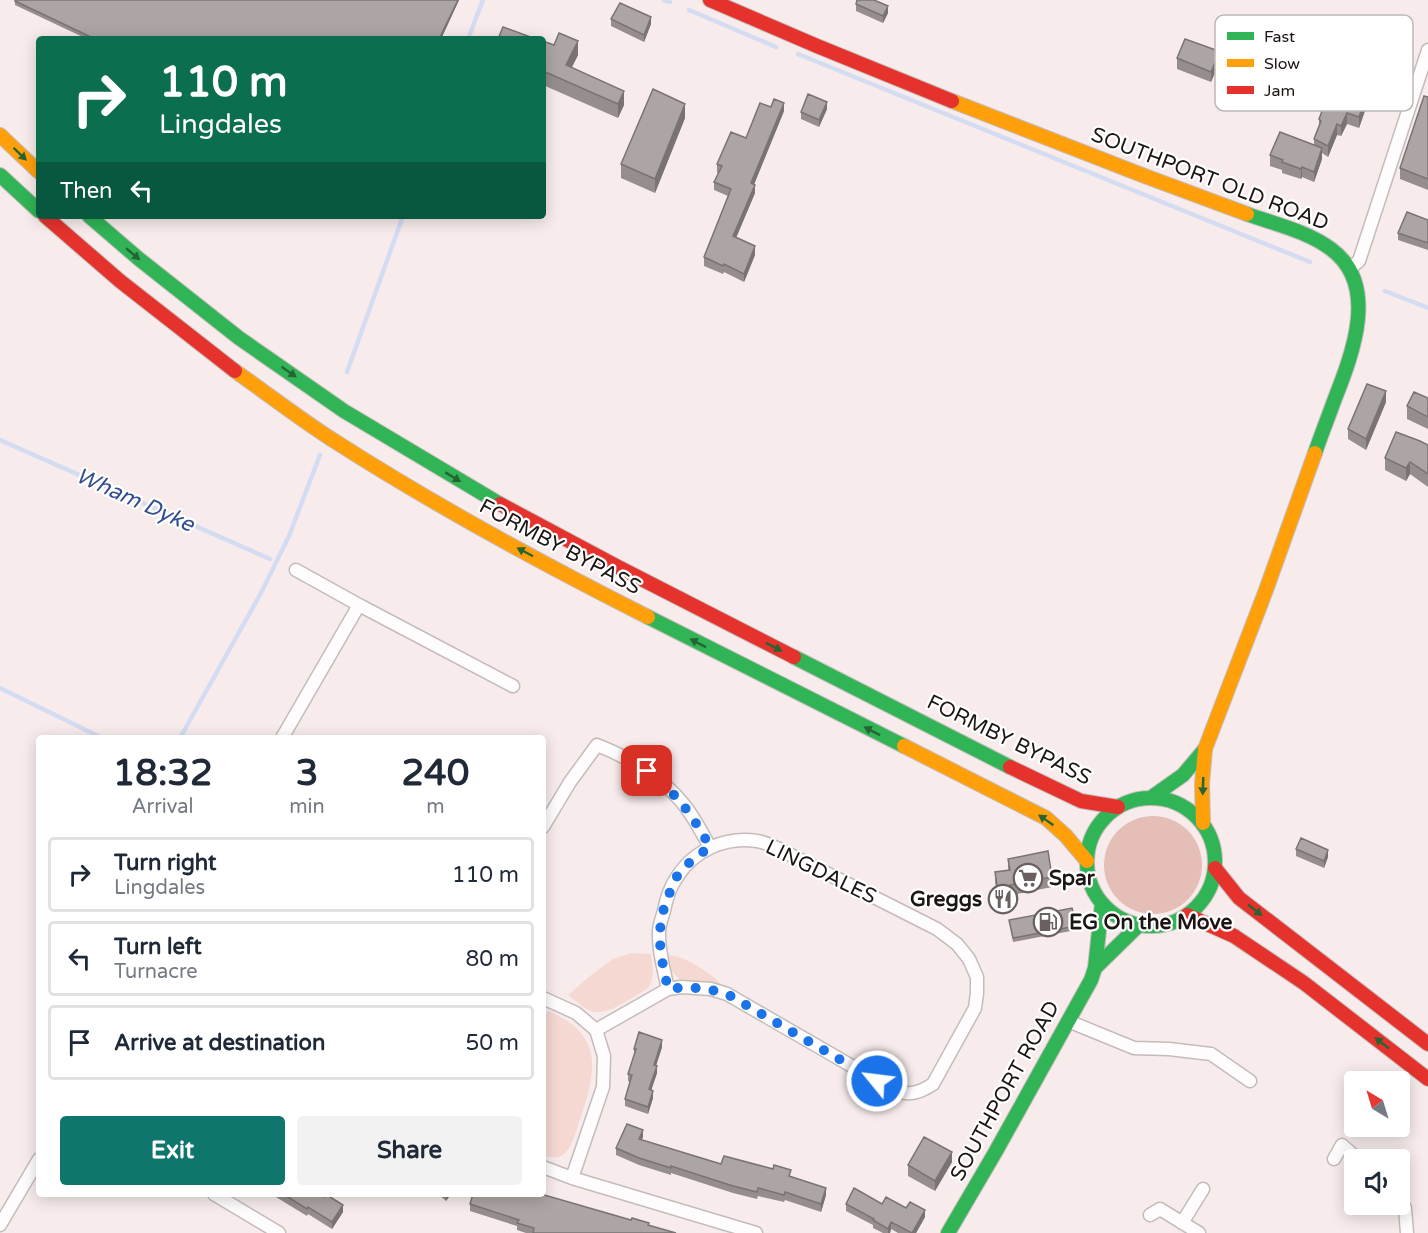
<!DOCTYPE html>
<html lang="en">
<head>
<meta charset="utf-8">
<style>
	:root { --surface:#fff; --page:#f2f2f3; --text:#1f2937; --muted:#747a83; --line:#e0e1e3; --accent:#0f766e }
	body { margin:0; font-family:"Varela Round",sans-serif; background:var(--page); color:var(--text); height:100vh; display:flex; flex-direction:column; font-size:22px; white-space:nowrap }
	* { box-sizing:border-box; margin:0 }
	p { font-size:20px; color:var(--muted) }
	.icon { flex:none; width:33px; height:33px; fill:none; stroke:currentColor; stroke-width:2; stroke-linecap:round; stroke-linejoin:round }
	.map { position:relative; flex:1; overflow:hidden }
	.drawer { position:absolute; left:36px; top:735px; width:510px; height:462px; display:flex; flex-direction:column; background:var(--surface); border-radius:6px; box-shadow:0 3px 15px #0003 }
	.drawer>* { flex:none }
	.top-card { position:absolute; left:36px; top:36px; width:510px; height:183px; border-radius:6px; box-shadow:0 3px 15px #0003; background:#0b6e4f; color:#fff; overflow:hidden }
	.needle { width:39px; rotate:322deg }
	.controls { position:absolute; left:1344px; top:1071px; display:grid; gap:12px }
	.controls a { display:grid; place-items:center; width:66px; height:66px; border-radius:6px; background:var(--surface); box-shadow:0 3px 15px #0003; font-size:30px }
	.pin { position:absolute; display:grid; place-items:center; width:51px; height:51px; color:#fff; margin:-26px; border-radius:12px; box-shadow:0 3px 9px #0006 }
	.me { position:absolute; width:66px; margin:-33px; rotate:299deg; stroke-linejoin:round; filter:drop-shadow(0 0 4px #0008) }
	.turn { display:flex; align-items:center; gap:21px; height:126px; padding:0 24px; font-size:27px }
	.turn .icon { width:78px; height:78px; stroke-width:2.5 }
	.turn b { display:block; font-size:42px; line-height:51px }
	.then { display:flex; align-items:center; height:57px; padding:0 24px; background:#0003; gap:12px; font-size:22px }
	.eta { display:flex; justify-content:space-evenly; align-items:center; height:102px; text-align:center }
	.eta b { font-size:36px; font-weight:800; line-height:42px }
	.action { display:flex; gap:12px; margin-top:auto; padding:12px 24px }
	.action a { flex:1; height:69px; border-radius:6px; background:var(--accent); color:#fff; font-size:24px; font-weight:800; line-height:69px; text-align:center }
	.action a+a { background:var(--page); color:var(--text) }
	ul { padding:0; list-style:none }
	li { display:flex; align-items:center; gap:18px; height:75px; margin:0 12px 9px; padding:0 12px; border:3px solid var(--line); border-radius:6px }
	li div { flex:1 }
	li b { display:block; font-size:22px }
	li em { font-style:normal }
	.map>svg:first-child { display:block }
</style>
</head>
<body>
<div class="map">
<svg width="1428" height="1233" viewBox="0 0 1428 1233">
	<rect width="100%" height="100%" fill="#f7eceb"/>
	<!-- green -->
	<path fill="#f6d8d3" d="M632 953 651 954C652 966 656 978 647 989 634 996 605 1018 591 1011 583 1008 575 1000 568 995L590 976 613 959Z
		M667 955C684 955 713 974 724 987L711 983 679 979 671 971Z
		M548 1011C604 1034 597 1071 580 1119 577 1128 572 1147 565 1153 559 1159 550 1158 543 1155V1019Z"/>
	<!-- forest -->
	<path fill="#e6beb8" d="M1104 865a49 49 0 1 1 98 0a49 49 0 1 1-98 0Z"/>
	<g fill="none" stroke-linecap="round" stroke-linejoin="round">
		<!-- stream -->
		<path stroke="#d4dcf2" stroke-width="4.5" d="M664 0 670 2
			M689 10 776 47
			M468 39 483 0
			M798 54 1310 262
			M1385 291 1428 308
			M347 372 403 216
			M0 440 270 559
			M0 688 102 738
			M180 738 261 593 289 536 320 455"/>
		<!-- street casing -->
		<g stroke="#c4bcbb" stroke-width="15">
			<path id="street" d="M1350 268 1359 261 1428 50
				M296 570 359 605
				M282 738 359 605 513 686
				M543 827 570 782 597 745C630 758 663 778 685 806 695 819 702 833 710 847
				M543 998 576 1013 596 1030 604 1056 603 1087 572 1178
				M1068 1021 1134 1048 1169 1049 1211 1054 1250 1081
				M596 1030 668 989 681 987 711 989 727 994 895 1091C910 1096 921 1092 933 1084L975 1008 977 993V977L969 959 957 944 937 929 779 849C772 846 765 842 757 841 726 836 694 850 677 877 670 887 666 900 664 911 662 917 660 924 659 930 658 950 664 970 668 989
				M1334 1159 1342 1145 1359 1160
				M543 1167 572 1178 756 1233
				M214 1194 279 1233
				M1400 1200 1405 1208 1407 1233
				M1150 1215 1160 1209 1199 1233
				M1182 1223 1203 1189
				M0 1225 39 1159"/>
		</g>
		<!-- fast casing -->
		<g stroke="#c4bcbb" stroke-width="16">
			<path id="fast" d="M0 175 39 211
				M1247 214C1274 224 1307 231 1331 249 1380 285 1352 355 1334 401 1328 418 1321 435 1315 453
				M89 216 139 259 239 338 344 411 500 504
				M648 617 904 746
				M794 657 1010 767
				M1152 797 1183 775 1205 749
				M1087 862a64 64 0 1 1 128 0a64 64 0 1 1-128 0Z
				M1095 968 1139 925
				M948 1233 996 1151 1091 980 1095 968 1102 903"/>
		</g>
		<!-- slow casing -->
		<g stroke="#c4bcbb" stroke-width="16">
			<path id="slow" d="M952 101 1142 175 1247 214
				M0 135 39 172
				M235 371C268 394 301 420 336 442 436 506 541 563 648 617
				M904 746 1046 818 1066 836 1087 861
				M1203 823 1202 784 1205 749 1266 590 1315 453"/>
		</g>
		<!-- jam casing -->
		<g stroke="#c4bcbb" stroke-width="16">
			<path id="jam" d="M710 0 817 46 952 101
				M45 216 120 281 235 371
				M500 504 618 567 794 657
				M1010 767 1081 801 1118 807
				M1215 868 1239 898 1428 1044
				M1187 915 1234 936 1304 983 1428 1079"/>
		</g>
		<!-- street -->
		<use href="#street" stroke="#fefcfc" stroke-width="12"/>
		<!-- fast -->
		<use href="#fast" stroke="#30b455" stroke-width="14"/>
		<!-- slow -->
		<use href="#slow" stroke="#ff9f0a" stroke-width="14"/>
		<!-- jam -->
		<use href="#jam" stroke="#e5322d" stroke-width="14"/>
	</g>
	<!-- wall -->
	<path fill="#958e8d" d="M459 0 441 39H87L15 5V1Z
		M856 4 888 13 883 23 856 11Z
		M611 19 651 24 644 42 611 26Z
		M543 41 578 55 572 67 624 105 618 118 543 85Z
		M1216 52 1219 63 1211 82 1177 69V58Z
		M1374 93 1367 105 1359 128 1347 124 1341 136 1337 135 1328 157 1322 153V159L1314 182 1302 177 1301 179 1282 173V170L1270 166V155L1314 145V139L1319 126V119L1327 104Z
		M1428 97V190L1400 179V168Z
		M771 107 784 111 754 184 755 193 736 238 755 255 744 282 724 272 723 274 704 266V257L728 196 714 190V182L719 173H717V164L746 138Z
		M827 109 819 127 801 119V112Z
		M685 118 655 193 621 178V164Z
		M1428 220V250L1398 240V233Z
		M1428 398V429L1407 419V406Z
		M1386 402 1366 450 1348 439V429Z
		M1428 445V487L1410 474 1406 481 1385 470V458Z
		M1296 849 1328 857 1324 868 1296 856Z
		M1008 859 1052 877V887L1012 895V906L999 909 995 882V872L1008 870Z
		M1009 920 1076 926V930L1013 942Z
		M662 1047 656 1066 657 1073 651 1090 653 1098 648 1114 625 1106V1099L630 1082 628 1081V1074L634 1056V1049Z
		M643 1137 641 1140 721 1164 791 1177 826 1195 821 1212 785 1200 784 1202 758 1196 757 1199 733 1193 671 1173V1175L639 1165 616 1155V1148Z
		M952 1162 935 1191 908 1176V1165Z
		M271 1194H321L343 1212 332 1229 308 1214 307 1216Z
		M438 1194H451L446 1201Z
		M470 1204 649 1226 676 1233H526L517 1230V1226L470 1211Z
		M846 1204H882L925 1217 916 1233H898L891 1229 890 1233H883L873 1228V1225L846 1211Z"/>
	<!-- shaded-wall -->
	<path fill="#797473" d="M458 0H459L441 39H439Z
		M888 6V13L883 23V16Z
		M651 17V24L644 42V35Z
		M578 41V55L566 79V65Z
		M1219 53V63L1211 82V72Z
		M1374 83V93L1367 105 1359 128V117L1367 95Z
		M624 91V105L618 118V104Z
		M827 102V109L819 127V120Z
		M784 103V111L751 192V183Z
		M685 104V118L655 193V179Z
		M1347 113V124L1341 136V126Z
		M1337 124V135L1328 157V146Z
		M1322 148V159L1314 182V172Z
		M1302 167V177L1301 179V169Z
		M755 185V193L733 245V236Z
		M755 246V255L744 282V274Z
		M1386 391V402L1366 450V439Z
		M1410 462V474L1406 481V468Z
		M1328 850V857L1324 868V861Z
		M1012 896V906L999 909V899Z
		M662 1040V1047L654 1072V1065Z
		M657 1066V1073L649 1097V1089Z
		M653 1091V1098L648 1114V1107Z
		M643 1130V1137L639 1147V1139Z
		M952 1152V1162L935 1191V1181Z
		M826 1188V1195L821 1212V1204Z
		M446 1194H451L446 1201Z
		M343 1205V1212L332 1229V1222Z
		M925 1210V1217L916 1233H912Z
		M891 1222V1229L890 1233H888V1229Z"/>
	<!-- building -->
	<path fill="#ada5a4" stroke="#797473" stroke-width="1.5" d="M16 0H458L439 39H95L15 1Z
		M857 0H874L888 6 883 16 856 4Z
		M620 3 651 17 644 35 611 19Z
		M503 27 536 39H498Z
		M559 33 578 41 566 65 624 91 618 104 543 71V41L554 45Z
		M1185 39 1216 50 1215 51 1219 53 1211 72 1177 58Z
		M1341 70 1374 83 1367 95 1359 117 1347 113 1341 126 1337 124 1328 146 1314 139 1321 121 1319 119 1325 103 1327 104Z
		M653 89 685 104 655 179 621 164Z
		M808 94 827 102 819 120 801 112Z
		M1424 96 1428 97V179L1400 168Z
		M774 99 784 103 751 183 755 185 733 236 755 246 744 274 724 264 723 266 704 257 731 189 714 182 722 166 717 164 731 132 746 138 760 103 771 107Z
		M1280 132 1322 148 1314 172 1302 167 1301 169 1282 162 1283 160 1270 155Z
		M1407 212 1428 220V243L1398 233Z
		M1367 384 1386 391 1366 439 1348 429Z
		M1414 392 1428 398V417L1407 406Z
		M1396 432 1420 441 1428 445V474L1410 462 1406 468 1385 458Z
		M1301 838 1328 850 1324 861 1296 849Z
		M1048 851 1052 877 1010 885 1012 896 999 899 995 872 1010 870 1008 859Z
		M1072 908 1076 926 1013 938 1009 920Z
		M639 1032 662 1040 654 1065 657 1066 649 1089 653 1091 648 1107 625 1099 632 1075 628 1074 636 1049H634Z
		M627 1124 643 1130 639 1139 721 1164 724 1156 773 1169 774 1165 791 1170 789 1176 826 1188 821 1204 785 1192 784 1195 758 1188 757 1192 733 1186 671 1166V1168L639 1158 616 1148Z
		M924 1137 952 1152 935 1181 908 1165Z
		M854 1188 882 1204 886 1197 906 1208 910 1202 925 1210 912 1233 891 1222 888 1229 873 1220 874 1219 846 1204Z
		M283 1194H321L325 1197 327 1195 343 1205 332 1222 308 1207 307 1209Z
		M473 1194H541L631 1220 632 1218 649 1223 648 1225 676 1233H533L534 1228 517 1223 519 1220 470 1204Z"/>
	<!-- one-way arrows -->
	<defs><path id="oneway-solid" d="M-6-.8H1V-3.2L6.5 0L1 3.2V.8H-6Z" transform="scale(1.5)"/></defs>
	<g fill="#266434">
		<use href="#oneway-solid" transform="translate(20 154) rotate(44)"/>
		<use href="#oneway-solid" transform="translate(133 254) rotate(40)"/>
		<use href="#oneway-solid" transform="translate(289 372) rotate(35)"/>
		<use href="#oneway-solid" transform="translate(453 477) rotate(31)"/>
		<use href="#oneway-solid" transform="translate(525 552) rotate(-152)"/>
		<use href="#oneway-solid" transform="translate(698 643) rotate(-153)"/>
		<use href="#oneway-solid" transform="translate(774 647) rotate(27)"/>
		<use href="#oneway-solid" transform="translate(872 731) rotate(-153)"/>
		<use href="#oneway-solid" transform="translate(1203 786) rotate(92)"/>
		<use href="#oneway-solid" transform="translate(1046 820) rotate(-145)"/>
		<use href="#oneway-solid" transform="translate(1255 910) rotate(38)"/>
		<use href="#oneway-solid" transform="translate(1382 1043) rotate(-142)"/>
	</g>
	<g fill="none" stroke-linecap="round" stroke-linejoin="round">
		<!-- route -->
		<path stroke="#1a73e8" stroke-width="10" stroke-dasharray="0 18" d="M647 771C678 795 691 813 710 847 699 855 687 863 678 875 674 880 672 886 670 892 654 928 660 953 668 989 688 986 707 988 727 994L877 1081"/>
	</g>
	<!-- icons -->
	<defs>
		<g id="supermarket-ring" transform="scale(1.5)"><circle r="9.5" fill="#fff" stroke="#69605f" stroke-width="1.5"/><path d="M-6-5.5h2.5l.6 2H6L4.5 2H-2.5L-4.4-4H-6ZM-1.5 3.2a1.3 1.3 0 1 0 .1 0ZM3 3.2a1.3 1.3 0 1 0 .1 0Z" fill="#69605f"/></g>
		<g id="restaurant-ring" transform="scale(1.5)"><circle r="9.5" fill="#fff" stroke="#69605f" stroke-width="1.5"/><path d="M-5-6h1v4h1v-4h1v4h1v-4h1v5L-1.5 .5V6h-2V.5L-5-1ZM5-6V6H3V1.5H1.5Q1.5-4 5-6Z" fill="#69605f"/></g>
		<g id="fuel-ring" transform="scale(1.5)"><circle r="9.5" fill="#fff" stroke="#69605f" stroke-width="1.5"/><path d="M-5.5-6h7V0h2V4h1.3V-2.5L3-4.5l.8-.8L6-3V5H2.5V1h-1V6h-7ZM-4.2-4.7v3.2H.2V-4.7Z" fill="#69605f"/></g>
	</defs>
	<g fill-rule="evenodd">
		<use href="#supermarket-ring" x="1028" y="878"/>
		<use href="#restaurant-ring" x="1003" y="899"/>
		<use href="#fuel-ring" x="1048" y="922"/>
	</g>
	<g text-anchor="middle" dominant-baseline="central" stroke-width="4.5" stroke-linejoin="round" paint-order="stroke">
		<!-- street labels -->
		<g font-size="21" fill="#1c1514" stroke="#fff">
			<text transform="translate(1210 179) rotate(21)">SOUTHPORT OLD ROAD</text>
			<text transform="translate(560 547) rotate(28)">FORMBY BYPASS</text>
			<text transform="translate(1009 740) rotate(26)">FORMBY BYPASS</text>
			<text transform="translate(821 872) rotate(26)">LINGDALES</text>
			<text transform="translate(1005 1091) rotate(-61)">SOUTHPORT ROAD</text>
		</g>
		<!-- poi labels -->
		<g font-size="21" font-weight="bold" fill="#1c1514" stroke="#fff" text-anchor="start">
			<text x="1049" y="878">Spar</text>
			<text x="982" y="899" text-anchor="end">Greggs</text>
			<text x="1069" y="922">EG On the Move</text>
		</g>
		<!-- water labels -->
		<g font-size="22" font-style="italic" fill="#334e8e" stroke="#fff">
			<text transform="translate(135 500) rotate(24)">Wham Dyke</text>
		</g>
	</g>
	<!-- legend -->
	<rect x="1215" y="15" width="198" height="96" rx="9" fill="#fff" stroke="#bbb9b8" stroke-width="1.5"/>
	<rect x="1227" y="32" width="27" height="8" fill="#30b455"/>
	<rect x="1227" y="59" width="27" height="8" fill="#ff9f0a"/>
	<rect x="1227" y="86" width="27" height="8" fill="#e5322d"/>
	<g font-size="16" fill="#1c1514">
		<text x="1264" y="42">Fast</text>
		<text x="1264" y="69">Slow</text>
		<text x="1264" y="96">Jam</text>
	</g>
</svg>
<div class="controls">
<a><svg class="needle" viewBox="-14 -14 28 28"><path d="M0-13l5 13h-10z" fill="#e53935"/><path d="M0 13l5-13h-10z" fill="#747a83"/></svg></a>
<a><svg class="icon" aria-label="sound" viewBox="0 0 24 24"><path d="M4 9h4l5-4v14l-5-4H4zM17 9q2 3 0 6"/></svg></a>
</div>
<div class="pin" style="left:647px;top:771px;background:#d93025"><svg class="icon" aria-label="arrive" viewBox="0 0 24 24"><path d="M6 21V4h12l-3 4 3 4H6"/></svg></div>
<svg class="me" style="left:877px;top:1081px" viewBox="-20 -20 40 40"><circle r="17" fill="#1a73e8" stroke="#fff" stroke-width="3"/><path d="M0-11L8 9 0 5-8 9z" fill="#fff"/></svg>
<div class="top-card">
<div class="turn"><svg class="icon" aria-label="right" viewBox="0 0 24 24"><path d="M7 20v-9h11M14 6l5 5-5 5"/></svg><div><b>110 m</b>Lingdales</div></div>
<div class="then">Then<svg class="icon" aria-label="left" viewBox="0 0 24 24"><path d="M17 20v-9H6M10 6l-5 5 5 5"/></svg></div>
</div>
<section class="drawer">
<div class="eta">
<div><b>18:32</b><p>Arrival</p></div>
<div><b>3</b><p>min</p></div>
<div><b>240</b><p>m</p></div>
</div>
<ul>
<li><svg class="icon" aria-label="right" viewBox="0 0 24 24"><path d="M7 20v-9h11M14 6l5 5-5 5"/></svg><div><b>Turn right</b><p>Lingdales</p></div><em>110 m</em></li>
<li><svg class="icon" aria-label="left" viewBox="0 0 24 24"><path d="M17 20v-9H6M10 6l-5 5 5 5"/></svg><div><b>Turn left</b><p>Turnacre</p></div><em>80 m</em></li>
<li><svg class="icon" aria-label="arrive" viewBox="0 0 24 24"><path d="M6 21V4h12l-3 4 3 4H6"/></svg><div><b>Arrive at destination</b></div><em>50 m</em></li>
</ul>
<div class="action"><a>Exit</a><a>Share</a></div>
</section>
</div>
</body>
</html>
